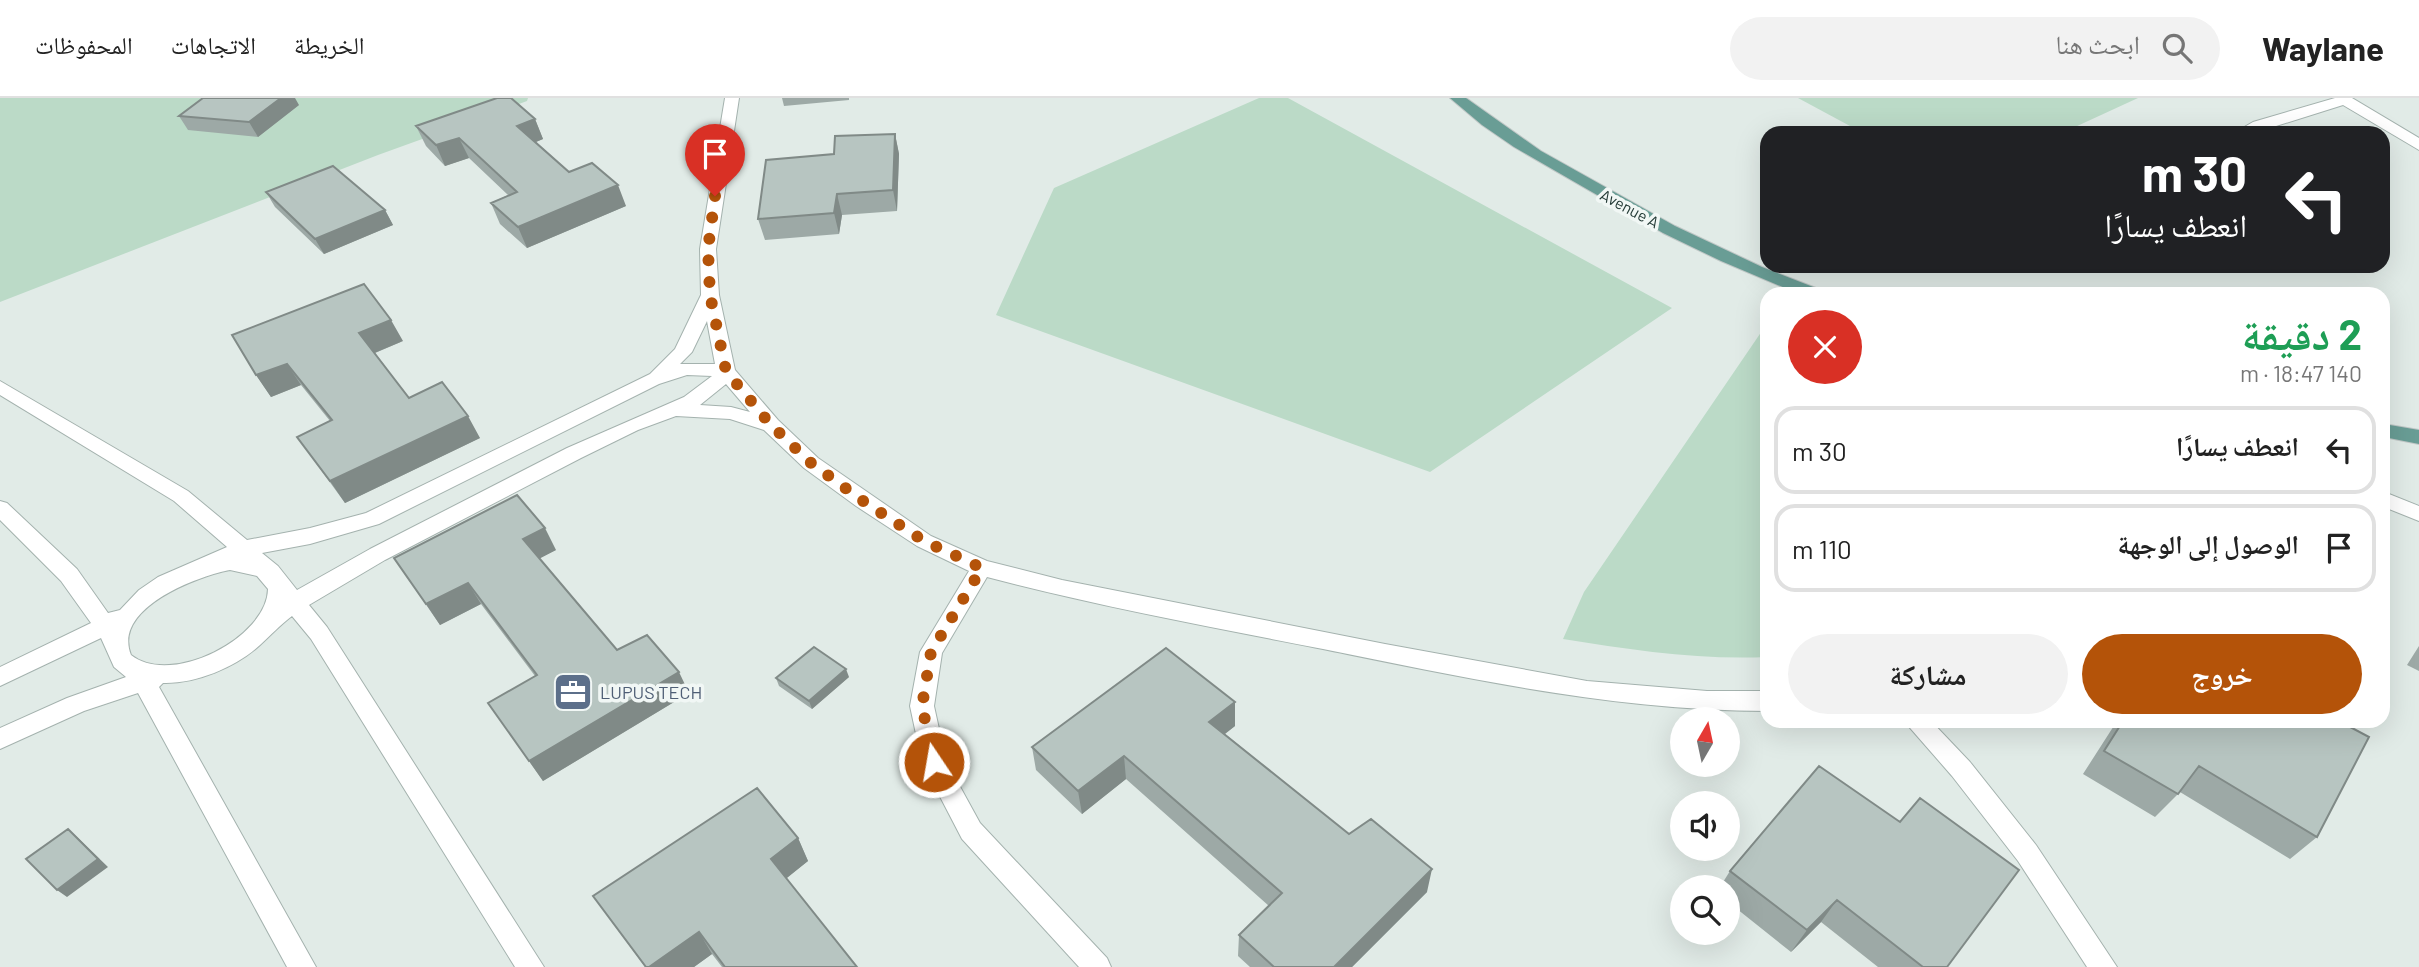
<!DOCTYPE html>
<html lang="ar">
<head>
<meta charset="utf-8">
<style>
	:root { --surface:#fff; --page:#f2f2f2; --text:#222; --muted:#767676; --line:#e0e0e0; --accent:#b45309 }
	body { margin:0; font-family:Barlow,"Noto Naskh Arabic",sans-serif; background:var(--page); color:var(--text); direction:rtl; height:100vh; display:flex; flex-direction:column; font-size:26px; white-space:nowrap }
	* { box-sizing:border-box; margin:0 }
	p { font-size:23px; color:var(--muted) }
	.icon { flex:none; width:38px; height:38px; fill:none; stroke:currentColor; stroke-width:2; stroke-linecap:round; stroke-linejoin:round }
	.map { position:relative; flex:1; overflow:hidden; direction:ltr }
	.sheet { position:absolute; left:1760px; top:189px; width:630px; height:441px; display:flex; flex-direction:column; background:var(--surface); border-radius:21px; box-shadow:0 7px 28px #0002; direction:rtl }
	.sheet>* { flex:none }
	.hud { position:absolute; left:1760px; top:28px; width:630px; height:147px; border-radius:21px; box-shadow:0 7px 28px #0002; direction:rtl; background:#202124; color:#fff; overflow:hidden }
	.needle { width:46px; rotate:9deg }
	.controls { position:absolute; left:1670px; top:609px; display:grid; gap:14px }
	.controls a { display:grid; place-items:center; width:70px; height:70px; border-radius:50%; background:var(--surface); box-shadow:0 7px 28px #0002; font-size:35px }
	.pin { position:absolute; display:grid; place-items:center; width:60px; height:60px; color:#fff; margin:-72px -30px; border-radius:50% 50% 50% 0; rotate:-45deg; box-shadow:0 0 7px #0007 }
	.pin .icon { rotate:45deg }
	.me { position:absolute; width:77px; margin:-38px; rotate:348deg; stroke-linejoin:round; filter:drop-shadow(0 0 5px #0008) }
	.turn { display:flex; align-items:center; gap:24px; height:147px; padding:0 28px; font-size:32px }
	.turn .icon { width:91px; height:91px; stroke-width:2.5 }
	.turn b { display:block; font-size:49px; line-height:60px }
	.round { display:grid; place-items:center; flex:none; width:74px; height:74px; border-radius:37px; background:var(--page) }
	.head { display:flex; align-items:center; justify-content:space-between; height:119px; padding:0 28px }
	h1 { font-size:42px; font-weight:700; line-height:52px; color:#1e9e55 }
	.button { display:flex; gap:14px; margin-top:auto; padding:14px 28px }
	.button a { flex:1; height:80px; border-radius:42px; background:var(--accent); color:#fff; font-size:28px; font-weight:700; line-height:80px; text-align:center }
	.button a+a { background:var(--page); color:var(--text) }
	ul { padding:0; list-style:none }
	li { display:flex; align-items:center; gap:21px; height:88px; margin:0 14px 10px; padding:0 14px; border:4px solid var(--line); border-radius:21px }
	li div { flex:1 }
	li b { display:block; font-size:26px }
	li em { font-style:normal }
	header { display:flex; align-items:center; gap:42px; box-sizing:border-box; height:98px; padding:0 35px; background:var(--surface); border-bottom:2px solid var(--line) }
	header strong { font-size:33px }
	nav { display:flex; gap:38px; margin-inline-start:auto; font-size:24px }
	.search { width:490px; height:63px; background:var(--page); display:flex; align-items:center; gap:18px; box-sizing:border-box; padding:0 24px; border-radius:38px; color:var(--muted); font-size:26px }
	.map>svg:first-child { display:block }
</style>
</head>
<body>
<header>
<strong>Waylane</strong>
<div class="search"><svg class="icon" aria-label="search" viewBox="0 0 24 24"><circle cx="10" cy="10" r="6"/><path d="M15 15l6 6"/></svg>ابحث هنا</div>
<nav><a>الخريطة</a><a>الاتجاهات</a><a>المحفوظات</a></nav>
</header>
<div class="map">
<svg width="2419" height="869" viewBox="0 0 2419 869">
	<rect width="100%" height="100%" fill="#e1ebe7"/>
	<!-- green -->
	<path fill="#bbdac7" d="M0 0H528L527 3 378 57 0 204Z
		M1259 0H1288L1672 210 1430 374 996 217 1054 90Z
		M1798 0H2138L2062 35H1863Z
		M1766 227 1767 559C1699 562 1631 552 1563 541L1584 494Z"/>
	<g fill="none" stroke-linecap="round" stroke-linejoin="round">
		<!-- minor casing -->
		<g stroke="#a4b2ae" stroke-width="2">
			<path id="minor" d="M725 0H739L716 151 719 197 735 272 778 322 818 360 931 438 987 463 1062 482 1385 546 1587 583 1707 593H1768V613C1617 613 1470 581 1323 551 1211 529 1098 508 987 479L942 555 934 608 946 663 980 725 1107 860 1111 869H1079L962 741 922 664 910 608 920 554 969 473 917 448 856 408 804 370 764 332 730 321 676 318 638 332 581 360 385 462 309 507 327 529 544 869H515L311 541 292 518C280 527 271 537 260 547 236 569 196 586 163 585L159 589 316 869H287L138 595 84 613 0 651V630L67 600 126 579 114 569 101 540 0 588V569L91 525 61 483 0 422V403L7 405 77 471 108 515 120 512 139 492 158 479 227 449 174 403 0 297V283L188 393 247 442 310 430 366 415 650 276 675 251 701 197 700 151ZM707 223 715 266H680L692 254ZM687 277 712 278 684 299 567 350 370 451 297 492 278 468 262 455 310 446 379 426 659 286ZM726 286 750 314 731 309 700 307ZM230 472 257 478 268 491C267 540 171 589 131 557 112 510 198 478 230 472Z
				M2335 0H2352L2419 40V52L2343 7 2254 35H2234L2253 24Z
				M2384 394 2419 408V423L2384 409Z
				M1904 623H1931L1970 664 2036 747 2117 869H2087L2018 763 1952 678Z"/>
		</g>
		<!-- major casing -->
		<g stroke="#c1c8c7" stroke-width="2">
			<path id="major" d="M1450 0H1466L1541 53 1675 128 1762 169 1821 192 1824 196H1799L1721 163 1663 135 1514 49 1482 27Z
				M2384 326 2419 332V346L2384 339Z"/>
		</g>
		<!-- minor -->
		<use href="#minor" fill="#fff" fill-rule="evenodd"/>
		<!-- major -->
		<use href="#major" fill="#699d95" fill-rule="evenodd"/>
	</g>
	<!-- wall -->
	<path fill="#9da9a6" d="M782 0H849V2L784 8Z
		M299 7 258 39 188 32 179 18Z
		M535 21 543 41 536 44 569 74 626 108 527 150 500 126 491 105 508 97 469 60 445 68 426 48 416 28Z
		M895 36 899 56 897 113 842 117 839 136 765 142 758 121 834 56Z
		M266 94 385 112 393 127 324 156 275 109Z
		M403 243 375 255 409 300 480 340 345 405 297 339 330 323 301 287 271 299 256 277Z
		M556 452 539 460 617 552 689 595 543 683 488 605 535 578 481 506 440 527 394 460Z
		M2419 548V573L2407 567Z
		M849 579 812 611 779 588 776 580Z
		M2117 623H2339L2317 739 2290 761 2180 694 2155 719 2083 676Z
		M1235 628 1225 636 1349 736 1427 794 1352 869H1250L1238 858 1239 837 1269 808 1126 681 1082 716 1036 672 1032 649Z
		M1819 668 1947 869H1878L1821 824 1791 854 1727 803V789H1720L1730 773Z
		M798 740 808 763 786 780 857 869H722L712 856 694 869H645L593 798Z"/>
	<!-- shaded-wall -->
	<path fill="#808a87" d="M281 0H295L299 7 258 39 249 24Z
		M535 21 543 41 526 48 517 28Z
		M895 36 899 56 897 113 893 92Z
		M459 40 469 60 445 68 436 47Z
		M618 87 626 108 527 150 518 129Z
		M837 96 842 117 839 136 834 115Z
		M385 112 393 127 324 156 315 141Z
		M391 222 403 243 372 256 359 235Z
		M287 266 301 287 271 299 256 277Z
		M468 318 480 340 345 405 330 383Z
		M545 430 556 452 535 463 523 441Z
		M468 485 481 506 440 527 426 506Z
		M846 571 849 579 812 611 809 603Z
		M679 574 689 595 543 683 529 663Z
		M1235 604V628L1209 648V624Z
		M1124 658 1126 681 1082 716 1078 693Z
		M68 731 77 739 108 769 67 799 57 792Z
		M798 740 808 763 782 784 771 761Z
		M1432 771 1427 794 1352 869H1334Z
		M1837 802 1821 824 1791 854 1807 832Z
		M699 834 712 856 694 869H649Z"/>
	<!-- building -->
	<path fill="#b7c5c1" stroke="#808a87" stroke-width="2" d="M203 0H281L249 24 179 18Z
		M497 0H511L535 21 517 28 569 74 592 65 618 87 518 129 491 105 517 94 459 40 436 47 416 28Z
		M895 36 893 92 837 96 834 115 758 121 766 62 834 56 835 38Z
		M333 68 385 112 315 141 266 94Z
		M364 186 391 222 359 235 409 300 442 284 468 318 330 383 297 339 332 322 287 266 256 277 232 237Z
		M517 397 545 430 523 441 617 552 647 537 679 574 529 663 488 605 537 577 468 485 426 506 394 460Z
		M814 549 846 571 809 603 776 580Z
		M1166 550 1235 604 1209 624 1349 736 1371 721 1432 771 1334 869H1274L1239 837 1282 795 1124 658 1078 693 1032 649Z
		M2123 623H2339L2369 639 2317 739 2199 668 2178 696 2104 653Z
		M1819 668 1900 724 1920 700 2019 772 1947 869H1923L1837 802 1807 832 1730 773Z
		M757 690 798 740 771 761 857 869H725L699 834 649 869H646L593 798Z
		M68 731 98 761 57 792 26 761Z"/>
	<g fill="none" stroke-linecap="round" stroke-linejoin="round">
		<!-- route -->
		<path stroke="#b45309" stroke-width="12" stroke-dasharray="0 21.6" d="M715 98 708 151 710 197 726 273 771 327 811 365 863 403 924 443 982 470 931 554 922 608 934 664"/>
	</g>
	<!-- icons -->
	<defs>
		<g id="office-square" transform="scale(2.0125)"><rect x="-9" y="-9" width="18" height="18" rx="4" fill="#5c6f8a" stroke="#f1f7f5"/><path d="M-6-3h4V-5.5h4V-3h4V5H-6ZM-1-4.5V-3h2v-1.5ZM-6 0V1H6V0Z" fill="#fff"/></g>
	</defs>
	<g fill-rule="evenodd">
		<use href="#office-square" x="573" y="594"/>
	</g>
	<g text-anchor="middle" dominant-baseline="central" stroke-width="7" stroke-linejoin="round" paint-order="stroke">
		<!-- far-street labels -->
		<g font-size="16" fill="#233a36" stroke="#f1f7f5">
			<text transform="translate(1630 110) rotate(28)">Avenue A</text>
		</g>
		<!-- service labels -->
		<g font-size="18" fill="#4e5e75" stroke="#f1f7f5" text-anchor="start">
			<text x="600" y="594">LUPUS TECH</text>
		</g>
	</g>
</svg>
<div class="controls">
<a><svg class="needle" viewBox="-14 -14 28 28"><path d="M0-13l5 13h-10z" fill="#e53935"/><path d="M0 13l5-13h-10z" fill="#767676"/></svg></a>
<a><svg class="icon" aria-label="sound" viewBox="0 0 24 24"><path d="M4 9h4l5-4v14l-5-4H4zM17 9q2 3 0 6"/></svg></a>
<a><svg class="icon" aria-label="search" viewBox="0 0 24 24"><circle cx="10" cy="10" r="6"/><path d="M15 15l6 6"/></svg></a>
</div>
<div class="pin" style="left:715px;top:98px;background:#d93025"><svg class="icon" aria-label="arrive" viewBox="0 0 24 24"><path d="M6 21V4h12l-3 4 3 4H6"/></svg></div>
<svg class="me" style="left:934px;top:664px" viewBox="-20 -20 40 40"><circle r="17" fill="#b45309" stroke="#fff" stroke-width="3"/><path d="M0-11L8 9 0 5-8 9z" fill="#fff"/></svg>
<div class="hud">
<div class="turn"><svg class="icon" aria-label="left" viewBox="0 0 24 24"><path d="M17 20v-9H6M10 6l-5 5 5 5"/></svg><div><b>30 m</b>انعطف يسارًا</div></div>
</div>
<section class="sheet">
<div class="head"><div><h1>2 دقيقة</h1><p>140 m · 18:47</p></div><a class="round" style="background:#d93025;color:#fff"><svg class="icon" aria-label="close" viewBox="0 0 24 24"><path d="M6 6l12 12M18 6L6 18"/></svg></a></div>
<ul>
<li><svg class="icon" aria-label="left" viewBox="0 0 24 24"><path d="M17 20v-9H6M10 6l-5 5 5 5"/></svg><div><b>انعطف يسارًا</b></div><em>30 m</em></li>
<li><svg class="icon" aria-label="arrive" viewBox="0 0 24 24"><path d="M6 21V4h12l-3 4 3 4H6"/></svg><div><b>الوصول إلى الوجهة</b></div><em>110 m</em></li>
</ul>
<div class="button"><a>خروج</a><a>مشاركة</a></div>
</section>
</div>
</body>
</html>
